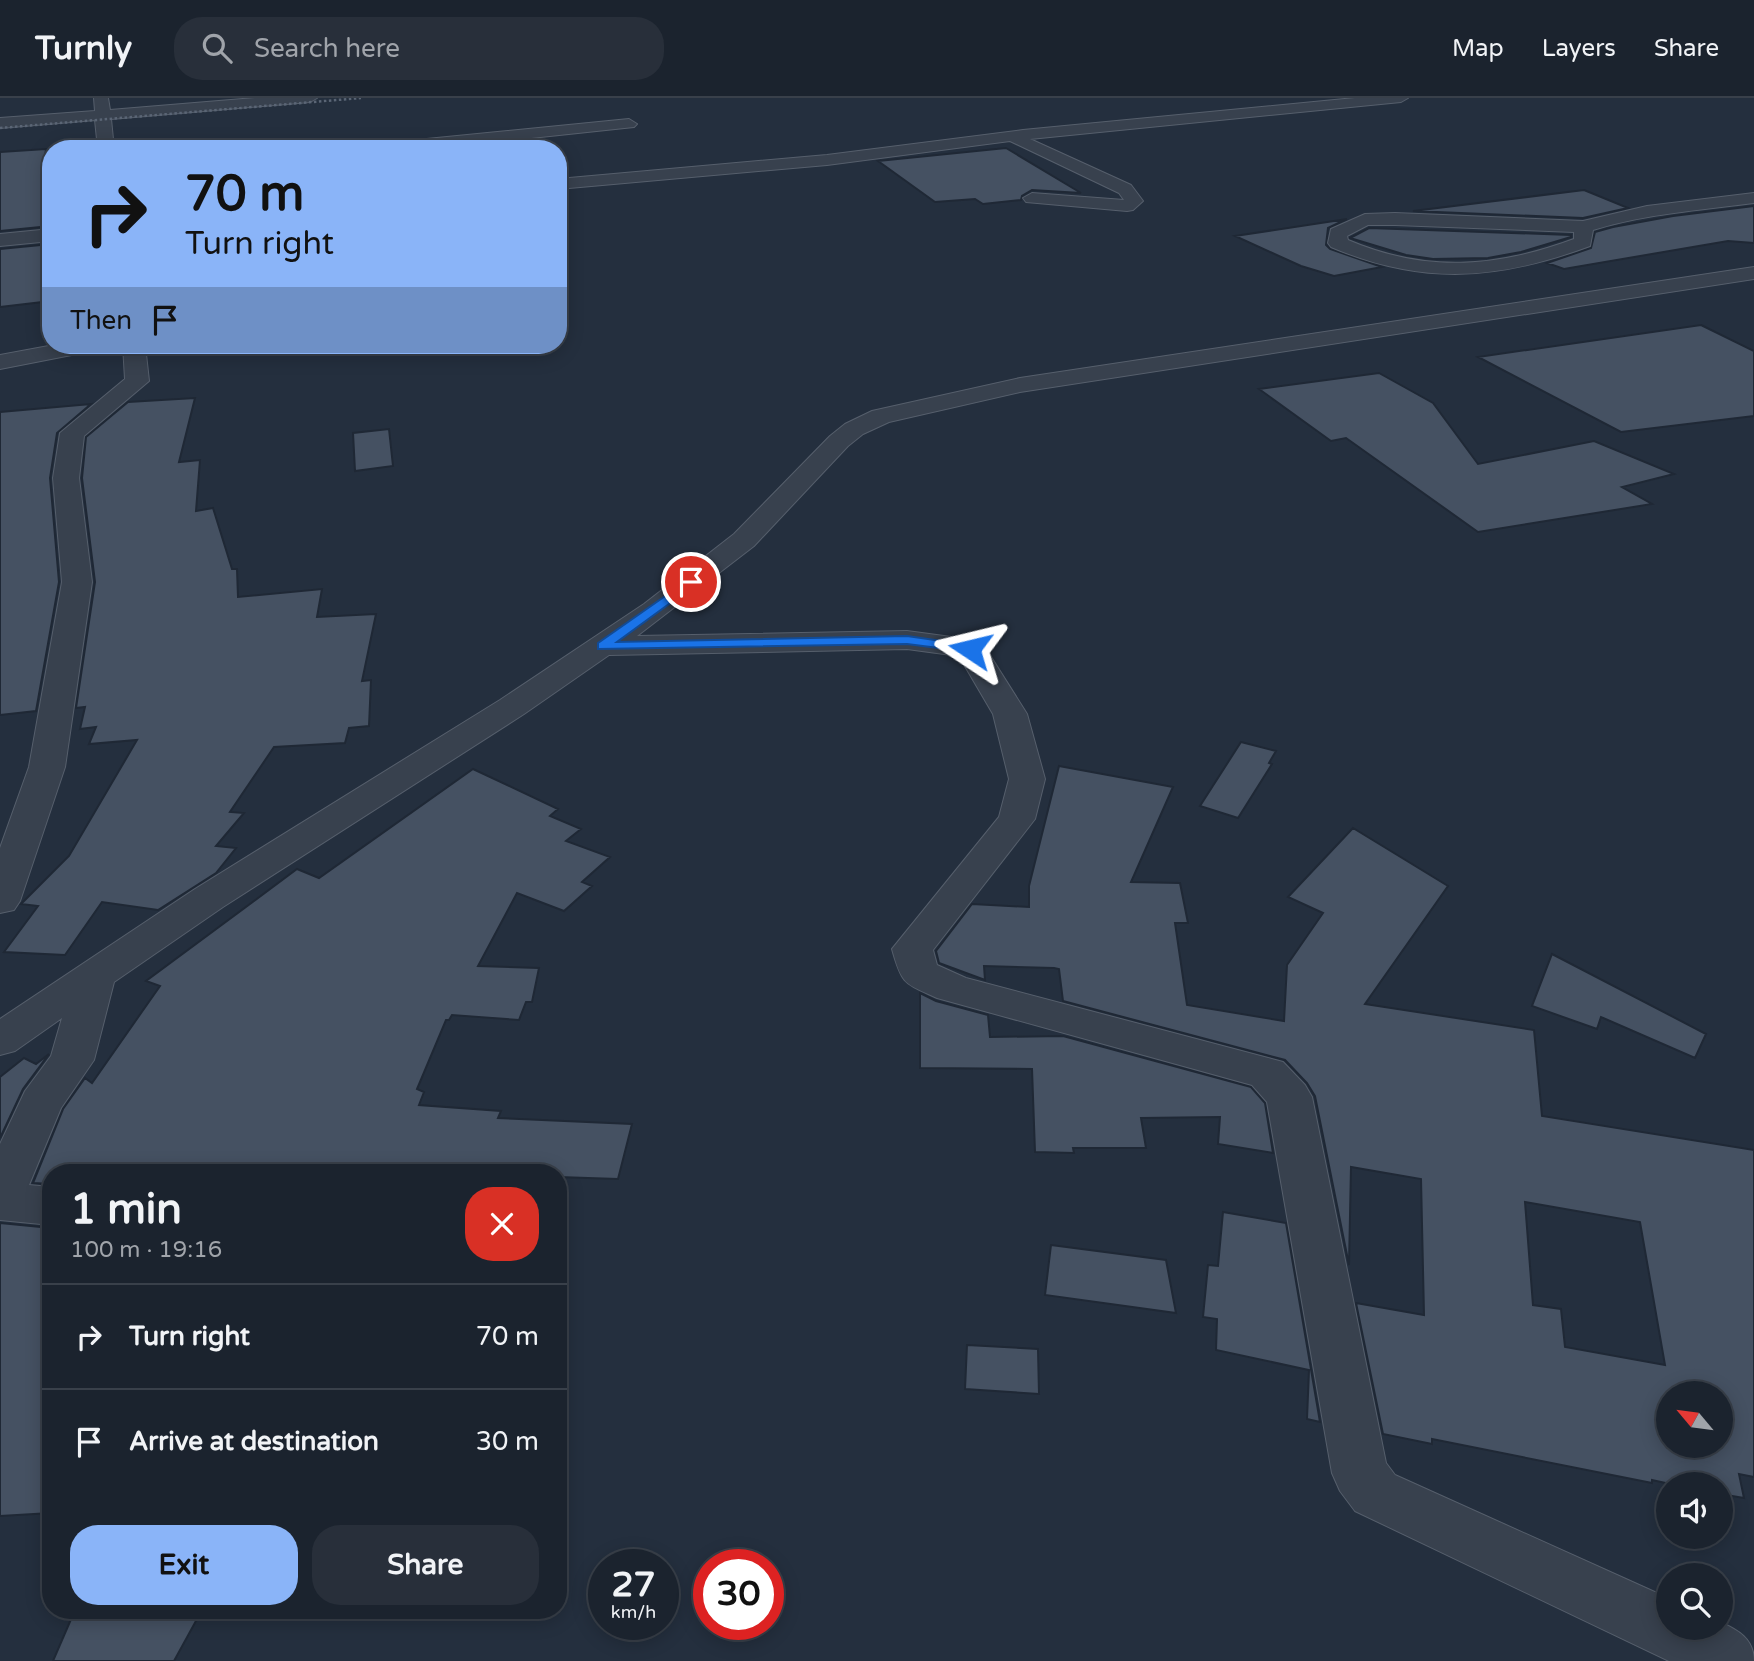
<!DOCTYPE html>
<html lang="en">
<head>
<meta charset="utf-8">
<style>
	:root { --surface:#1b232e; --page:#282f3a; --text:#f1f3f6; --muted:#a0a4aa; --line:#39404a; --accent:#8ab4f8 }
	body { margin:0; font-family:"Varela Round",sans-serif; background:var(--page); color:var(--text); height:100vh; display:flex; flex-direction:column; font-size:26px; white-space:nowrap }
	* { box-sizing:border-box; margin:0 }
	p { font-size:23px; color:var(--muted) }
	.icon { flex:none; width:38px; height:38px; fill:none; stroke:currentColor; stroke-width:2; stroke-linecap:round; stroke-linejoin:round }
	.map { position:relative; flex:1; overflow:hidden }
	.details { position:absolute; left:42px; top:1066px; width:525px; height:455px; display:flex; flex-direction:column; background:var(--surface); border-radius:28px; box-shadow:0 4px 18px #0003,0 0 0 2px var(--line) }
	.details>* { flex:none }
	.banner { position:absolute; left:42px; top:42px; width:525px; height:214px; border-radius:28px; box-shadow:0 4px 18px #0003,0 0 0 2px var(--line); background:#8ab4f8; color:#111; overflow:hidden }
	.needle { width:46px; rotate:299deg }
	.buttons { position:absolute; left:1656px; top:1283px; display:grid; gap:14px }
	.buttons a { display:grid; place-items:center; width:77px; height:77px; border-radius:50%; background:var(--surface); box-shadow:0 4px 18px #0003,0 0 0 2px var(--line); font-size:35px }
	.speed { position:absolute; left:588px; top:1451px; display:flex; gap:14px; font-size:35px; font-weight:700; text-align:center }
	.speed>* { display:grid; place-content:center; width:91px; height:91px; border-radius:50%; background:var(--surface); box-shadow:0 4px 18px #0003,0 0 0 2px var(--line); line-height:1 }
	.speed small { font-size:18px; font-weight:400 }
	.speed .limit { border:10px solid #d22; background:#fff; color:#111 }
	.pin { position:absolute; display:grid; place-items:center; width:60px; height:60px; color:#fff; margin:-30px; border:4px solid #fff; border-radius:50%; box-shadow:0 2px 7px #0007 }
	.me { position:absolute; width:77px; margin:-38px; rotate:280deg; stroke-linejoin:round; filter:drop-shadow(0 0 5px #0008) }
	.turn { display:flex; align-items:center; gap:24px; height:147px; padding:0 28px; font-size:32px }
	.turn .icon { width:91px; height:91px; stroke-width:2.5 }
	.turn b { display:block; font-size:49px; line-height:60px }
	.then { display:flex; align-items:center; height:66px; padding:0 28px; background:#0003; gap:14px; font-size:26px }
	.round { display:grid; place-items:center; flex:none; width:74px; height:74px; border-radius:28px; background:var(--page) }
	.summary { display:flex; align-items:center; justify-content:space-between; height:119px; padding:0 28px }
	h1 { font-size:42px; font-weight:800; line-height:52px }
	.button { display:flex; gap:14px; margin-top:auto; padding:14px 28px }
	.button a { flex:1; height:80px; border-radius:28px; background:var(--accent); color:#111; font-size:28px; font-weight:800; line-height:80px; text-align:center }
	.button a+a { background:var(--page); color:var(--text) }
	ul { padding:0; list-style:none }
	li { display:flex; align-items:center; gap:21px; height:105px; padding:0 28px; border-top:2px solid var(--line) }
	li div { flex:1 }
	li b { display:block; font-size:26px }
	li em { font-style:normal }
	header { display:flex; align-items:center; gap:42px; box-sizing:border-box; height:98px; padding:0 35px; background:var(--surface); border-bottom:2px solid var(--line) }
	header strong { font-size:33px }
	nav { display:flex; gap:38px; margin-inline-start:auto; font-size:24px }
	.search { width:490px; height:63px; background:var(--page); display:flex; align-items:center; gap:18px; box-sizing:border-box; padding:0 24px; border-radius:28px; color:var(--muted); font-size:26px }
	.map>svg:first-child { display:block }
</style>
</head>
<body>
<header>
<strong>Turnly</strong>
<div class="search"><svg class="icon" aria-label="search" viewBox="0 0 24 24"><circle cx="10" cy="10" r="6"/><path d="M15 15l6 6"/></svg>Search here</div>
<nav><a>Map</a><a>Layers</a><a>Share</a></nav>
</header>
<div class="map">
<svg width="1754" height="1563" viewBox="0 0 1754 1563">
	<rect width="100%" height="100%" fill="#242f3e"/>
	<!-- building -->
	<path fill="#455162" stroke="#1f2835" stroke-width="2" fill-rule="evenodd" d="M1006 50 1081 95 1032 92 1022 98 1021 102 983 106 975 101 935 104 878 63Z
		M46 51 43 76 51 75V128L0 133V54Z
		M1584 92 1628 110 1583 120 1413 113Z
		M1754 108V145L1728 143 1564 171 1547 165 1591 150 1595 134 1613 129 1673 118Z
		M1347 121 1328 130 1326 147 1330 151 1382 169 1334 178 1301 168 1235 138Z
		M1369 130 1571 137V139L1521 154 1488 160 1433 161 1406 157 1350 140Z
		M51 146V203L0 209V151Z
		M1701 227 1754 253V318L1621 334 1478 259Z
		M1379 275 1433 305 1478 366 1594 343 1674 376 1622 389 1652 406 1478 434 1346 340 1331 343 1259 291Z
		M195 300 179 364 200 362 196 413 213 410 232 471H237L238 499 322 491 317 519 376 516 362 583 371 582 369 628 349 630 345 645 274 649 230 714 244 715 216 748 236 750 216 775 158 812 102 804 65 857 4 854 38 808 21 806 69 758 137 642 89 646 96 629 80 631 85 609 76 610 95 484 82 380 86 339 128 304Z
		M91 306 57 335 50 380 59 484 36 613 0 617V314Z
		M389 331 393 368 355 373 353 335Z
		M1241 644 1276 653 1269 665 1272 666 1238 720 1200 708Z
		M1059 668 1173 689 1131 784 1180 785 1188 825H1175L1187 907 1284 923 1287 867 1323 815 1288 799 1353 730 1448 788 1365 906 1534 932 1542 1018 1754 1052V1379L1739 1376 1744 1400 1720 1396V1386H1670L1652 1382V1385L1432 1341V1346L1383 1336 1356 1205 1424 1217 1421 1081 1351 1069 1349 1167 1315 998 1307 985 1285 962 1063 903 1059 871 1054 870 984 868 985 882 939 865 936 853 972 806 1029 809V788ZM1525 1104 1640 1124 1665 1267 1565 1249 1561 1211 1533 1207ZM1668 1295H1720V1348H1668Z
		M473 671 558 711 550 718 581 731 566 743 610 759 582 784 592 788 564 813 517 795 478 868 539 870 532 904H526L519 922 452 917 449 922H446L417 991 424 994 419 1007 501 1013 498 1020 632 1026 618 1081 558 1079V1074H431L390 1071 389 1074H51V1086L33 1085 63 1011 85 980 92 985 160 888 146 883 297 771 319 780Z
		M1552 856 1706 936 1695 960 1601 919 1597 931 1532 908Z
		M920 895 936 903 988 917 990 939 1063 938 1251 989 1265 1005 1273 1055 1218 1046 1220 1019 1141 1020 1146 1050H1073L1074 1055 1035 1054 1032 971 920 970Z
		M49 956 23 991 0 1040V979L24 960 36 966Z
		M1223 1114 1286 1125 1320 1324 1307 1321 1309 1272 1216 1252 1217 1221 1203 1219 1208 1167 1218 1168Z
		M0 1125 51 1130V1415L0 1418Z
		M1051 1147 1166 1162 1176 1215 1045 1197Z
		M967 1247 1038 1251 1039 1296 965 1291Z
		M75 1512H202L174 1563H53Z"/>
	<g fill="none" stroke-linecap="round" stroke-linejoin="round">
		<!-- minor casing -->
		<g stroke="#565f6c" stroke-width="2">
			<path id="minor" d="M94 0H108L110 12 255 0H317L310 4 111 21 114 51H98L95 22 0 30V20L95 13Z
				M1355 0H1408L1401 4 1030 41 1131 87 1143 103 1133 112 1127 113 1026 104 1023 100 1032 95 1124 102 1119 95 1010 43 827 67 558 91V81L827 57 1023 32Z
				M629 21 637 26 634 29 428 51H368L376 46Z
				M1754 95V105C1700 112 1645 116 1593 132L1590 148C1498 182 1423 188 1331 149L1328 145 1331 131 1365 116 1395 115 1583 123 1647 108ZM1368 127H1395L1574 134V141C1495 170 1426 175 1348 142L1347 138Z
				M51 131V143L0 148V136Z
				M1754 169V181L1020 294 889 324 863 336 848 348 754 448 637 538 907 533 981 543 1027 616 1045 681 1035 721 933 852 937 867 966 880 1283 964 1305 987 1312 999 1386 1365 1395 1377 1668 1500V1530H1720V1524C1738 1532 1754 1541 1754 1563H1669L1355 1413 1340 1393 1332 1375 1267 1004 1252 987 937 900C904 885 902 887 892 851L999 719 1009 681 993 616 959 558 907 551 609 557 524 616 223 809 114 884 94 962 61 1010 29 1087 51 1089V1127L0 1122V1046L25 993 51 958 62 920 15 953 0 957V921L195 791 500 602 644 506 734 436 830 338 845 326 872 313 1020 280Z
				M54 247H98L95 252 87 254 0 271V257Z
				M123 247H145L149 283 84 338 79 380 92 484 65 669 20 803 14 812 0 815V750L29 669 62 484 53 380 60 335 125 281Z"/>
		</g>
		<!-- minor -->
		<use href="#minor" fill="#38414e" fill-rule="evenodd"/>
		<!-- rail -->
		<path stroke="#5a6575" stroke-width="2.5" stroke-dasharray="2.5 2.5" stroke-linecap="butt" d="M0 30 361 0"/>
	</g>
	<!-- route -->
	<path fill="#1a73e8" stroke="#114b97" stroke-width="2" d="M691 480 695 481V487L617 544 907 538 970 547 976 551 970 554 907 546 598 551V545Z"/>
</svg>
<div class="buttons">
<a><svg class="needle" viewBox="-14 -14 28 28"><path d="M0-13l5 13h-10z" fill="#e53935"/><path d="M0 13l5-13h-10z" fill="#a0a4aa"/></svg></a>
<a><svg class="icon" aria-label="sound" viewBox="0 0 24 24"><path d="M4 9h4l5-4v14l-5-4H4zM17 9q2 3 0 6"/></svg></a>
<a><svg class="icon" aria-label="search" viewBox="0 0 24 24"><circle cx="10" cy="10" r="6"/><path d="M15 15l6 6"/></svg></a>
</div>
<div class="speed"><div>27<small>km/h</small></div><div class="limit">30</div></div>
<div class="pin" style="left:691px;top:484px;background:#d93025"><svg class="icon" aria-label="arrive" viewBox="0 0 24 24"><path d="M6 21V4h12l-3 4 3 4H6"/></svg></div>
<svg class="me" style="left:970px;top:551px" viewBox="-20 -20 40 40"><path d="M0-17L14 15 0 8-14 15z" fill="#1a73e8" stroke="#fff" stroke-width="4"/></svg>
<div class="banner">
<div class="turn"><svg class="icon" aria-label="right" viewBox="0 0 24 24"><path d="M7 20v-9h11M14 6l5 5-5 5"/></svg><div><b>70 m</b>Turn right</div></div>
<div class="then">Then<svg class="icon" aria-label="arrive" viewBox="0 0 24 24"><path d="M6 21V4h12l-3 4 3 4H6"/></svg></div>
</div>
<section class="details">
<div class="summary"><div><h1>1 min</h1><p>100 m · 19:16</p></div><a class="round" style="background:#d93025;color:#fff"><svg class="icon" aria-label="close" viewBox="0 0 24 24"><path d="M6 6l12 12M18 6L6 18"/></svg></a></div>
<ul>
<li><svg class="icon" aria-label="right" viewBox="0 0 24 24"><path d="M7 20v-9h11M14 6l5 5-5 5"/></svg><div><b>Turn right</b></div><em>70 m</em></li>
<li><svg class="icon" aria-label="arrive" viewBox="0 0 24 24"><path d="M6 21V4h12l-3 4 3 4H6"/></svg><div><b>Arrive at destination</b></div><em>30 m</em></li>
</ul>
<div class="button"><a>Exit</a><a>Share</a></div>
</section>
</div>
</body>
</html>
